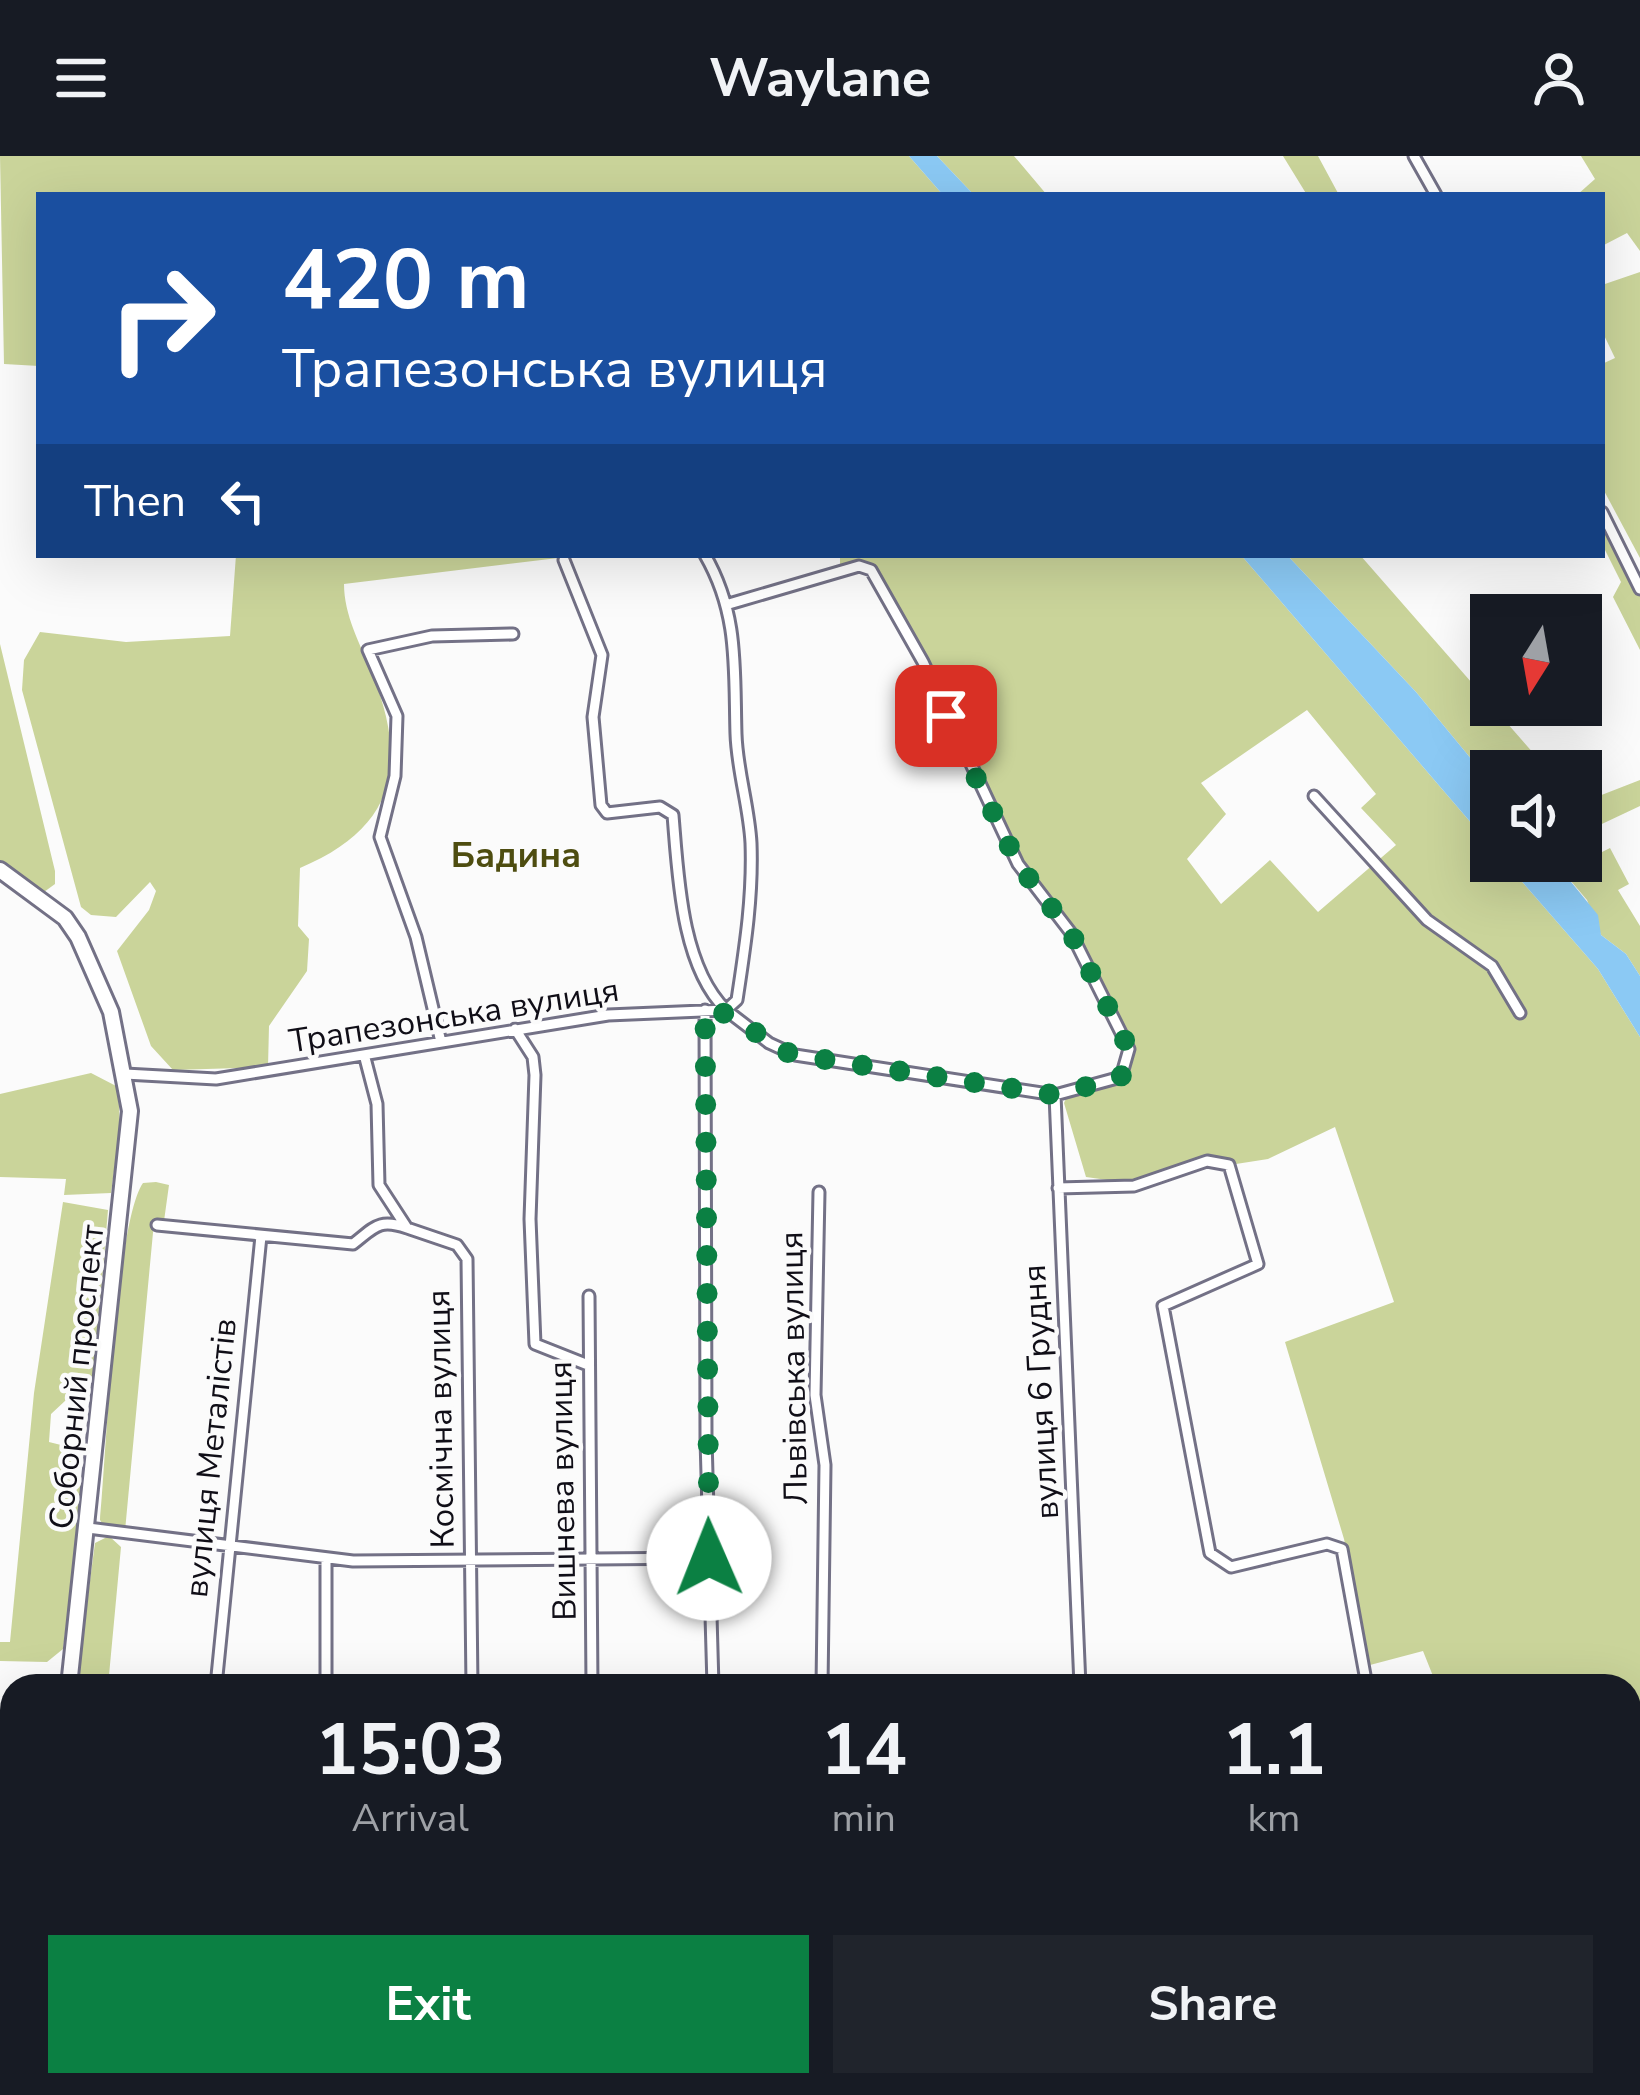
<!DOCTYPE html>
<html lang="en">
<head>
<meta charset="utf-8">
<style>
	:root { --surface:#171b24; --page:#20242c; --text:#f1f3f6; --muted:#9ea1a6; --accent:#0b8043 }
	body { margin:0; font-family:"Nunito Sans",sans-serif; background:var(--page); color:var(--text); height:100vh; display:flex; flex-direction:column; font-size:45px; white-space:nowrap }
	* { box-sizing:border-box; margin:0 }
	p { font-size:39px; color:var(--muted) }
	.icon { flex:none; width:66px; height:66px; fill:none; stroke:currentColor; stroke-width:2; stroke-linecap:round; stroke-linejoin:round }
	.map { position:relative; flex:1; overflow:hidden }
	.side { position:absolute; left:0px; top:1518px; width:1641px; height:423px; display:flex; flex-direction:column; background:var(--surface); border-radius:36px 36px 0 0; box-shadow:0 12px 48px #0002 }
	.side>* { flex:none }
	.hud { position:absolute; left:36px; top:36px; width:1569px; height:366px; border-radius:0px; box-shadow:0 12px 48px #0002; background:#1a4fa0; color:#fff; overflow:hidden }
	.needle { width:78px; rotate:191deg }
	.controls { position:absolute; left:1470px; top:438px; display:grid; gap:24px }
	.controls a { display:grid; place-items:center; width:132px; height:132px; border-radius:0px; background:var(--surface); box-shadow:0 12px 48px #0002; font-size:60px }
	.pin { position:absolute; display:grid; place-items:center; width:102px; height:102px; color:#fff; margin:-51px; border-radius:24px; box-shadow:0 6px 18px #0006 }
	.me { position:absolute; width:132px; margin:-66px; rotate:359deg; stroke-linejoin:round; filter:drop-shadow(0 0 9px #0008) }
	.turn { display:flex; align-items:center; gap:42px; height:252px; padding:0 48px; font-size:54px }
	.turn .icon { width:156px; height:156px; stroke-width:2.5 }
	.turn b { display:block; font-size:84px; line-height:102px }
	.then { display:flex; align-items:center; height:114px; padding:0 48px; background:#0003; gap:24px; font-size:45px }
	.eta { display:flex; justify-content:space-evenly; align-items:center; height:204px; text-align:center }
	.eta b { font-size:72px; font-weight:700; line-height:84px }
	.primary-button { display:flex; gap:24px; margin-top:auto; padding:24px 48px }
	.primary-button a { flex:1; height:138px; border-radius:0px; background:var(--accent); color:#fff; font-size:48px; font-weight:700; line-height:138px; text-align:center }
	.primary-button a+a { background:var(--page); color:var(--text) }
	header { display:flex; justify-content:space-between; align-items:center; height:156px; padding:0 48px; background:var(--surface); font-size:54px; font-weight:700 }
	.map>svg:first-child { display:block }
</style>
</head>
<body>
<header><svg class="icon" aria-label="menu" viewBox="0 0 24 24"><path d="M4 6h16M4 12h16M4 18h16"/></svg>Waylane<svg class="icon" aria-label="person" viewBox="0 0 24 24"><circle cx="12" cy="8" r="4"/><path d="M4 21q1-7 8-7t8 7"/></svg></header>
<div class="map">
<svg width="1640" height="1939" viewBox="0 0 1640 1939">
	<rect width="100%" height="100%" fill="#fbfbfb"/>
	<!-- green -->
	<path fill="#cad49a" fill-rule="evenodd" d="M0 0H909L943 39H39V210L4 208Z
		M937 0H1014L1047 39H974Z
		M1283 0H1318L1339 39H1307Z
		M1581 0H1640V95L1627 77 1602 90V39H1577L1595 23Z
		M1640 116V402L1602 331V208L1615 202 1602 175V129Z
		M1602 363 1640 438V494L1613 441 1621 426 1602 388Z
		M236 399H583L344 428C344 459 360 488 372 517 409 610 395 672 300 712L298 770 309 783 307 815 269 870 268 911 173 914 151 890 117 795 149 754 156 735 150 726 116 761 91 759 81 751 22 534 24 504 40 476 126 486 230 480Z
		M840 399H1241L1491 690V705H1504L1598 813 1640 881V1939H1592L1591 1929H1629V1530H1437L1423 1495 1370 1509 1344 1383 1285 1186 1394 1146 1335 971 1268 1003 1236 1008 1206 1000 1129 1027 1086 1021 1064 947 1068 938C1099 930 1130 931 1132 893L1076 776 1020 706 923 498 873 412 840 411ZM1307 554 1376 638 1361 652 1396 689 1318 756 1270 704 1221 748 1187 703 1226 658 1201 627Z
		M1287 399H1360L1549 615H1491V627L1416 536Z
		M0 488 55 715V728L44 736 0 707Z
		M1640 624V650L1587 675 1598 698 1610 692 1629 728 1618 734 1640 770V820L1626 798 1601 779 1587 744 1554 705H1581V647Z
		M91 917 118 931 120 971 111 1037 64 1039 66 1023 0 1021V938Z
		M156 1026 169 1029 164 1065 154 1066 125 1375 105 1372 100 1364C106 1303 116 1065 143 1027Z
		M63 1046 108 1054 94 1218 51 1258 49 1286 61 1289 84 1327 63 1493 47 1506 0 1505V1486H10L34 1237Z
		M109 1380 121 1391 108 1530H76L95 1387Z"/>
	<!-- water -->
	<path fill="#8bc9f4" d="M909 0H937L974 39H943Z
		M1241 399H1287L1416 536 1491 627V690Z
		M1504 705H1554L1598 759 1601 779 1626 798 1640 820V881L1598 813Z"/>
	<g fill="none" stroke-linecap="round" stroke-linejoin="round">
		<!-- street casing -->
		<g stroke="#737186" stroke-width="15">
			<path id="street" d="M1414 0 1436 39
				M1602 356 1640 433
				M564 404 602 499 593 561 601 649 607 657 660 651 673 659C678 719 681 810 726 854L737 844C745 791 753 741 751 687 749 650 737 614 736 578 734 512 739 458 705 399
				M1314 640 1427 764 1492 810 1520 857
				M705 854 706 1283 713 1530
				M515 873 533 901 535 919 530 1063 535 1188 588 1209
				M441 886 416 781 380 681 395 620 397 560 368 494 432 480 513 478
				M365 902 377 948 379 1029 407 1072 457 1089 467 1103 472 1530
				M125 918 216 923 608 859 726 854 769 887 795 899 1055 939 1121 921 1129 893 1071 777 1018 708 923 506 871 414 859 410 729 448
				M1055 939 1080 1530
				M1058 1032 1134 1030 1207 1005 1229 1009 1258 1108 1163 1150 1210 1397 1231 1411 1327 1388 1342 1393 1367 1530
				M819 1036 815 1239 825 1309 822 1530
				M157 1069 353 1088C374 1072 378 1062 407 1072
				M589 1140 592 1530
				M88 1372 353 1405 709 1402
				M326 1403V1530
				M216 1530 261 1080
				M598 1929V1939
				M722 1929V1939
				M1585 1929 1586 1939
				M259 1939 260 1929
				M476 1939V1929
				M817 1939V1929
				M1076 1939V1929
				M1323 1939V1929"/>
		</g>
		<!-- secondary casing -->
		<g stroke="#737186" stroke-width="20">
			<path id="secondary" d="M0 714 65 762 78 781 111 856 130 955 69 1530
				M21 1939 22 1929"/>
		</g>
		<!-- street -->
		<use href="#street" stroke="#fff" stroke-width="9"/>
		<!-- secondary -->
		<use href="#secondary" stroke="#fff" stroke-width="14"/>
	</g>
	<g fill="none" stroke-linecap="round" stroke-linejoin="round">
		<!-- route -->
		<path stroke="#0b8043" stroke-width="21" stroke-dasharray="0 37.8" d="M709 1402 705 854C742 854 760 889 795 899L1055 939 1121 921 1129 893 1071 777 1018 708 946 560"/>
	</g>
	<g text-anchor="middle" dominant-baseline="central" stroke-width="9" stroke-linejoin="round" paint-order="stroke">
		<!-- street labels -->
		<g font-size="33" fill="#100e17" stroke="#fbfbfb">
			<text transform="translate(454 860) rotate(-9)">Трапезонська вулиця</text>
			<text transform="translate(794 1212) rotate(-91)">Львівська вулиця</text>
			<text transform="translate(77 1221) rotate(-84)">Соборний проспект</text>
			<text transform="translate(1041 1236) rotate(-93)">вулиця 6 Грудня</text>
			<text transform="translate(441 1263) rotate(-91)">Космічна вулиця</text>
			<text transform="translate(211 1302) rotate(-84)">вулиця Металістів</text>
			<text transform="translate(563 1335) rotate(-91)">Вишнева вулиця</text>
		</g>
		<!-- neighbourhood labels -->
		<g font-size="36" font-weight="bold" fill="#4e4d10" stroke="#fbfbfb">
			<text x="516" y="699">Бадина</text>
		</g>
	</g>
</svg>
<div class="controls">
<a><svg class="needle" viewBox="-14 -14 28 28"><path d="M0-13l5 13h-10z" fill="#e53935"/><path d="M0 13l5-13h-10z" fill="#9ea1a6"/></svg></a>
<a><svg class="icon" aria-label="sound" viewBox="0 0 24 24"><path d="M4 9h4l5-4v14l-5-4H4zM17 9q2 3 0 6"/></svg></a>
</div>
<div class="pin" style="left:946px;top:560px;background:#d93025"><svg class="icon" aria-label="arrive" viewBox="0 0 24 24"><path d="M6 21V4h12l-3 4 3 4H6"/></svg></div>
<svg class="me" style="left:709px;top:1402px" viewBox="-20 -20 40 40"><circle r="19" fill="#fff"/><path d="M0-13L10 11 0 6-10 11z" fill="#0b8043"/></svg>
<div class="hud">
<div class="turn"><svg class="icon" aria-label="right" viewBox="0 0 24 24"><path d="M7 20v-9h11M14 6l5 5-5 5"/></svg><div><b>420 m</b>Трапезонська вулиця</div></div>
<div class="then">Then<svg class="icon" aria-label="left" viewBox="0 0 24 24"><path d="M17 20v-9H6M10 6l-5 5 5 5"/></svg></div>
</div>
<section class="side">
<div class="eta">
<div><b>15:03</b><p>Arrival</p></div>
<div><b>14</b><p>min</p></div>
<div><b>1.1</b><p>km</p></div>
</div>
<div class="primary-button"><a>Exit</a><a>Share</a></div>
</section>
</div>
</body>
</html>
